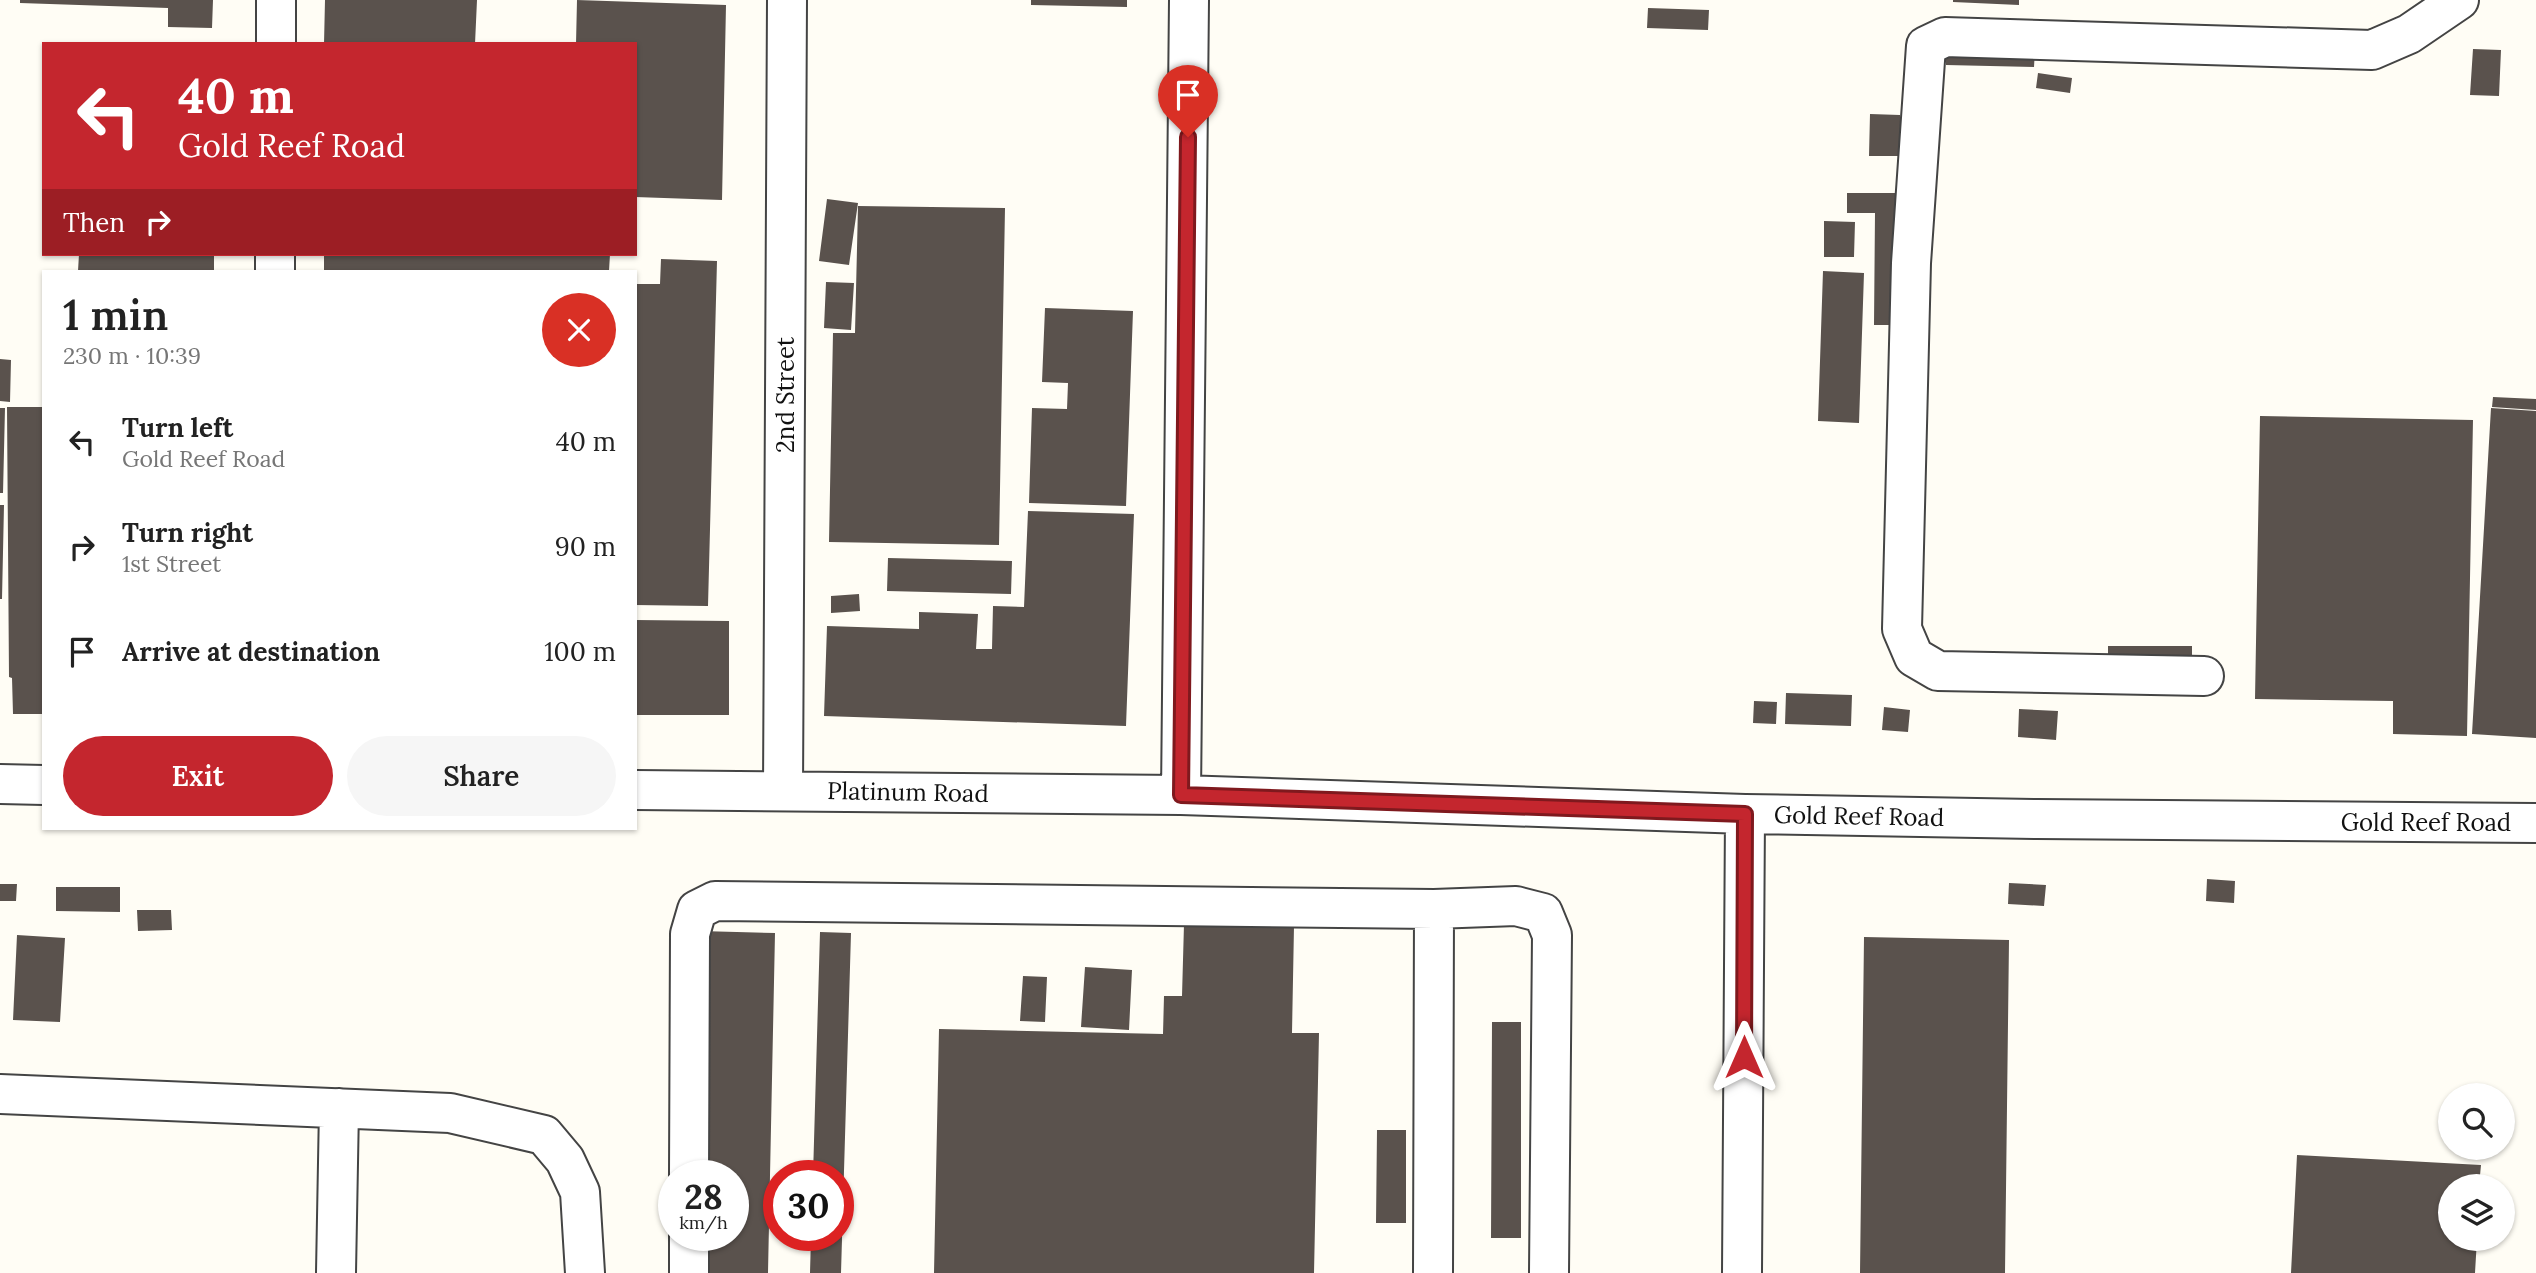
<!DOCTYPE html>
<html lang="en">
<head>
<meta charset="utf-8">
<style>
	:root { --surface:#fff; --page:#f6f6f6; --text:#222; --muted:#767676; --accent:#c4262e }
	body { margin:0; font-family:Lora,serif; background:var(--page); color:var(--text); height:100vh; display:flex; flex-direction:column; font-size:26px; white-space:nowrap }
	* { box-sizing:border-box; margin:0 }
	p { font-size:23px; color:var(--muted) }
	.icon { flex:none; width:38px; height:38px; fill:none; stroke:currentColor; stroke-width:2; stroke-linecap:round; stroke-linejoin:round }
	.map { position:relative; flex:1; overflow:hidden }
	.drawer { position:absolute; left:42px; top:270px; width:595px; height:560px; display:flex; flex-direction:column; background:var(--surface); border-radius:0px; box-shadow:0 2px 5px #0004 }
	.drawer>* { flex:none }
	.top-card { position:absolute; left:42px; top:42px; width:595px; height:214px; border-radius:0px; box-shadow:0 2px 5px #0004; background:#c4262e; color:#fff; overflow:hidden }
	.controls { position:absolute; left:2438px; top:1083px; display:grid; gap:14px }
	.controls a { display:grid; place-items:center; width:77px; height:77px; border-radius:50%; background:var(--surface); box-shadow:0 2px 5px #0004; font-size:35px }
	.speed { position:absolute; left:658px; top:1160px; display:flex; gap:14px; font-size:35px; font-weight:700; text-align:center }
	.speed>* { display:grid; place-content:center; width:91px; height:91px; border-radius:50%; background:var(--surface); box-shadow:0 2px 5px #0004; line-height:1 }
	.speed small { font-size:18px; font-weight:400 }
	.speed .limit { border:10px solid #d22; background:#fff; color:#111 }
	.pin { position:absolute; display:grid; place-items:center; width:60px; height:60px; color:#fff; margin:-72px -30px; border-radius:50% 50% 50% 0; rotate:-45deg; box-shadow:0 0 7px #0007 }
	.pin .icon { rotate:45deg }
	.me { position:absolute; width:77px; margin:-38px; rotate:0deg; stroke-linejoin:round; filter:drop-shadow(0 0 5px #0008) }
	.turn { display:flex; align-items:center; gap:24px; height:147px; padding:0 21px; font-size:32px }
	.turn .icon { width:91px; height:91px; stroke-width:2.5 }
	.turn b { display:block; font-size:49px; line-height:60px }
	.then { display:flex; align-items:center; height:66px; padding:0 21px; background:#0003; gap:14px; font-size:26px }
	.round { display:grid; place-items:center; flex:none; width:74px; height:74px; border-radius:37px; background:var(--page) }
	.headline { display:flex; align-items:center; justify-content:space-between; height:119px; padding:0 21px }
	h1 { font-size:42px; font-weight:600; line-height:52px }
	.action { display:flex; gap:14px; margin-top:auto; padding:14px 21px }
	.action a { flex:1; height:80px; border-radius:42px; background:var(--accent); color:#fff; font-size:28px; font-weight:600; line-height:80px; text-align:center }
	.action a+a { background:var(--page); color:var(--text) }
	ul { padding:0; list-style:none }
	li { display:flex; align-items:center; gap:21px; height:105px; padding:0 21px }
	li div { flex:1 }
	li b { display:block; font-size:26px }
	li em { font-style:normal }
	.map>svg:first-child { display:block }
</style>
</head>
<body>
<div class="map">
<svg width="2536" height="1273" viewBox="0 0 2536 1273">
	<rect width="100%" height="100%" fill="#fffdf5"/>
	<!-- building -->
	<path fill="#5a524d" d="M20 0H213L212 28 168 27V8L20 3Z
		M325 0H477L475 44H324Z
		M577 0 726 5 722 200 635 197V44H576Z
		M1031 0H1127V7L1031 5Z
		M1953 0H2019V5L1953 2Z
		M1648 8 1709 10 1708 30 1647 28Z
		M1946 47 2035 49 2034 67 1946 65Z
		M2473 49 2501 50 2499 96 2470 95Z
		M2038 73 2072 78 2070 93 2036 88Z
		M1870 114 1900 115V156H1869Z
		M1847 193H1897L1896 325H1874L1875 213H1847Z
		M827 199 858 203 849 265 819 261Z
		M858 206 1005 208 999 545 829 542 833 333H855Z
		M1824 221 1855 222 1854 257H1824Z
		M79 254H214V271H78Z
		M324 254H610L609 271H324Z
		M661 259 717 261 708 606 635 605V284H660Z
		M1823 271 1864 273 1859 423 1818 421Z
		M826 282 854 283 851 330 824 328Z
		M1045 308 1133 311 1126 506 1029 503 1032 408 1067 409 1068 383 1042 382Z
		M0 359 11 360 10 402 0 401Z
		M2493 397 2536 399V410L2492 407Z
		M7 407H44V714H13L12 678 9 677Z
		M0 408H5L3 493H0Z
		M2491 408 2536 411V738L2472 734Z
		M2260 416 2473 420 2467 736 2393 734V701L2255 699Z
		M0 505H4L2 599H0Z
		M1028 511 1134 514 1126 726 824 716 827 626 919 629V612L978 614 976 649H992L993 606 1024 607Z
		M888 558 1012 561 1011 594 887 591Z
		M859 594 860 611 831 613V596Z
		M635 620 729 621V715H635Z
		M2108 646H2192V671H2108Z
		M1786 693 1852 695 1851 726 1785 724Z
		M1754 701 1777 702 1776 724 1753 723Z
		M1884 707 1910 710 1908 732 1882 730Z
		M2019 709 2058 711 2056 740 2018 737Z
		M2207 879 2235 881 2234 903 2206 901Z
		M2009 883 2046 885 2044 906 2008 904Z
		M0 884H17L16 901H0Z
		M56 887H120V912L56 911Z
		M137 910H171L172 930 138 931Z
		M1184 924 1294 926 1292 1033H1319L1314 1273H934L939 1029 1163 1034 1164 996H1182Z
		M700 931 775 933 768 1273H693L694 1236H733V1176H695Z
		M820 932 851 933 841 1273H810L811 1236H838V1176H813Z
		M17 935 65 938 60 1022 13 1020Z
		M1864 937 2009 940 2005 1273H1860Z
		M1085 967 1132 970 1129 1030 1081 1027Z
		M1023 976 1047 977 1045 1022 1020 1021Z
		M1492 1022H1521V1238H1491Z
		M1377 1130H1406V1223H1376Z
		M2297 1155 2481 1165 2479 1186H2450V1239H2477L2475 1273H2291Z"/>
	<g fill="none" stroke-linecap="round" stroke-linejoin="round">
		<!-- minor casing -->
		<g stroke="#444" stroke-width="42">
			<path id="minor" d="M276 44V0
				M275 271V254
				M2204 676 1938 671 1914 657 1902 629 1911 263 1926 46 1945 37 2372 50 2409 34 2459 0
				M0 784 44 785
				M635 790 1181 795 1745 814 2038 819 2536 823
				M783 791 787 0
				M1181 795 1189 0
				M0 1094 450 1113 544 1135 565 1160 580 1192 585 1273
				M689 1176 690 934 697 910 715 901 1434 909 1516 906 1543 913 1552 935 1549 1273
				M336 1273 339 1108
				M689 1273V1236
				M1433 1273 1434 909
				M1742 1273 1745 814"/>
		</g>
		<!-- minor -->
		<use href="#minor" stroke="#fff" stroke-width="38"/>
	</g>
	<g fill="none" stroke-linecap="round" stroke-linejoin="round">
		<!-- route casing -->
		<g stroke="#7f191e" stroke-width="18">
			<path id="route" d="M1188 137 1181 795 1745 814 1744 1057"/>
		</g>
		<!-- route -->
		<use href="#route" stroke="#c4262e" stroke-width="12"/>
	</g>
	<g text-anchor="middle" dominant-baseline="central" stroke-width="7" stroke-linejoin="round" paint-order="stroke">
		<!-- street labels -->
		<g font-size="24" fill="#111" stroke="#fff">
			<text transform="translate(785 395) rotate(-90)">2nd Street</text>
			<text transform="translate(908 792) rotate(1)">Platinum Road</text>
			<text transform="translate(1859 816) rotate(1)">Gold Reef Road</text>
			<text x="2426" y="822">Gold Reef Road</text>
		</g>
	</g>
</svg>
<div class="controls">
<a><svg class="icon" aria-label="search" viewBox="0 0 24 24"><circle cx="10" cy="10" r="6"/><path d="M15 15l6 6"/></svg></a>
<a><svg class="icon" aria-label="layers" viewBox="0 0 24 24"><path d="M12 4l9 5-9 5-9-5zM3 14l9 5 9-5"/></svg></a>
</div>
<div class="speed"><div>28<small>km/h</small></div><div class="limit">30</div></div>
<div class="pin" style="left:1188px;top:137px;background:#d93025"><svg class="icon" aria-label="arrive" viewBox="0 0 24 24"><path d="M6 21V4h12l-3 4 3 4H6"/></svg></div>
<svg class="me" style="left:1744px;top:1057px" viewBox="-20 -20 40 40"><path d="M0-17L14 15 0 8-14 15z" fill="#c4262e" stroke="#fff" stroke-width="4"/></svg>
<div class="top-card">
<div class="turn"><svg class="icon" aria-label="left" viewBox="0 0 24 24"><path d="M17 20v-9H6M10 6l-5 5 5 5"/></svg><div><b>40 m</b>Gold Reef Road</div></div>
<div class="then">Then<svg class="icon" aria-label="right" viewBox="0 0 24 24"><path d="M7 20v-9h11M14 6l5 5-5 5"/></svg></div>
</div>
<section class="drawer">
<div class="headline"><div><h1>1 min</h1><p>230 m · 10:39</p></div><a class="round" style="background:#d93025;color:#fff"><svg class="icon" aria-label="close" viewBox="0 0 24 24"><path d="M6 6l12 12M18 6L6 18"/></svg></a></div>
<ul>
<li><svg class="icon" aria-label="left" viewBox="0 0 24 24"><path d="M17 20v-9H6M10 6l-5 5 5 5"/></svg><div><b>Turn left</b><p>Gold Reef Road</p></div><em>40 m</em></li>
<li><svg class="icon" aria-label="right" viewBox="0 0 24 24"><path d="M7 20v-9h11M14 6l5 5-5 5"/></svg><div><b>Turn right</b><p>1st Street</p></div><em>90 m</em></li>
<li><svg class="icon" aria-label="arrive" viewBox="0 0 24 24"><path d="M6 21V4h12l-3 4 3 4H6"/></svg><div><b>Arrive at destination</b></div><em>100 m</em></li>
</ul>
<div class="action"><a>Exit</a><a>Share</a></div>
</section>
</div>
</body>
</html>
